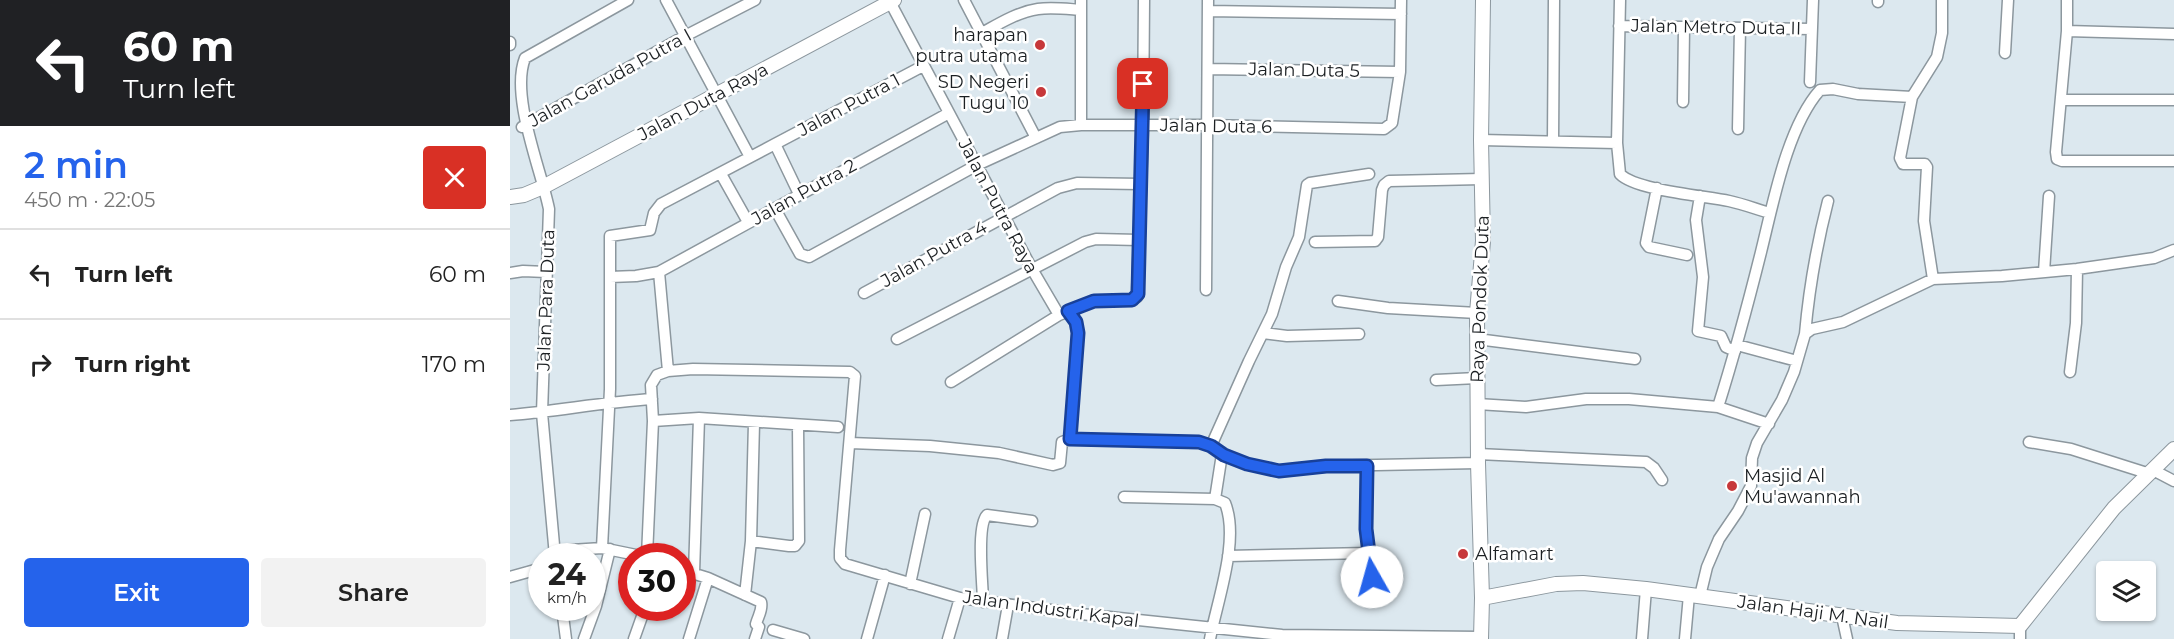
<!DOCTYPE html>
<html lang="en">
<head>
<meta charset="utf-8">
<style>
	:root { --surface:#fff; --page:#f2f2f2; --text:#222; --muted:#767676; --line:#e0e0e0; --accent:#2563eb }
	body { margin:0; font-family:Montserrat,sans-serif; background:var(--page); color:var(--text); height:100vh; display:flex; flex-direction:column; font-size:22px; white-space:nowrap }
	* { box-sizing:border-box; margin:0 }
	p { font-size:20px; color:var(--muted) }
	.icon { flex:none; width:33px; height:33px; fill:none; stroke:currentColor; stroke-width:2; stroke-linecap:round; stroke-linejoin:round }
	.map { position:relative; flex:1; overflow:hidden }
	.panel { display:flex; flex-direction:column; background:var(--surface); width:510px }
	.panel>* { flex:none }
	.guide { background:#202124; color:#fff; overflow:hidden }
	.fabs { position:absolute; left:1586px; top:561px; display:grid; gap:12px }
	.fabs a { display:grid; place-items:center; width:60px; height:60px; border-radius:6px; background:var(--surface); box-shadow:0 2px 4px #0004; font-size:30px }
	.speed { position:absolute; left:18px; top:543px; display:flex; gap:12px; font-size:30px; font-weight:700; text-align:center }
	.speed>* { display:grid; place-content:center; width:78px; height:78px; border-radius:50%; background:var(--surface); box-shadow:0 2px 4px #0004; line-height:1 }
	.speed small { font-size:15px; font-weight:400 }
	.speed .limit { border:9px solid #d22; background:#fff; color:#111 }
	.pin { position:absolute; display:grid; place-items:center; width:51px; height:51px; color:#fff; margin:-26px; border-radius:12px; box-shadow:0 3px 9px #0006 }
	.me { position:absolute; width:66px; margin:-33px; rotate:353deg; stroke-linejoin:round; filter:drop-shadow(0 0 4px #0008) }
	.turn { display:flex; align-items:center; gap:21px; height:126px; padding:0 24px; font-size:27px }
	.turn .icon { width:78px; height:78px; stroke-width:2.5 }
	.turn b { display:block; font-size:42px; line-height:51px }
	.round { display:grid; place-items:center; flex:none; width:63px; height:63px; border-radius:6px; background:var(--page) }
	.overview { display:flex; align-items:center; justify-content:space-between; height:102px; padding:0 24px }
	h1 { font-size:36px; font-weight:600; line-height:45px; color:var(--accent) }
	.primary-button { display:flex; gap:12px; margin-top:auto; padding:12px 24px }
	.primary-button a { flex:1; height:69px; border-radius:6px; background:var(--accent); color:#fff; font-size:24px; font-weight:600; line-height:69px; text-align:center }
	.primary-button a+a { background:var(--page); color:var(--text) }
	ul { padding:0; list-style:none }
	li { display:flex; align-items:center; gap:18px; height:90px; padding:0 24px; border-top:2px solid var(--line) }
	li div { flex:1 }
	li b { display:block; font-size:22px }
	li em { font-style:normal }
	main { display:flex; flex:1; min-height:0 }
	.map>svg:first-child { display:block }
</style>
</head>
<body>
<main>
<section class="panel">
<div class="guide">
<div class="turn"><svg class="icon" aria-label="left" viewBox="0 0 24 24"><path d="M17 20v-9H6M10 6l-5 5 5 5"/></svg><div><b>60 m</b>Turn left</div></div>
</div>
<div class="overview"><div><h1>2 min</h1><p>450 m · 22:05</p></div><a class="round" style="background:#d93025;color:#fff"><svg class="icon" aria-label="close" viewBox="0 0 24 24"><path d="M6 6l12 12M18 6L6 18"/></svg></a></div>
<ul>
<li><svg class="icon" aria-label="left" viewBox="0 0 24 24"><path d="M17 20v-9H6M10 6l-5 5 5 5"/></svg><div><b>Turn left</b></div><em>60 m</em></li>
<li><svg class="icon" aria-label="right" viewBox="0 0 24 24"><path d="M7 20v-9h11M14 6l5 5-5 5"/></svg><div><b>Turn right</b></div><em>170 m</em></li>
</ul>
<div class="primary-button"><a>Exit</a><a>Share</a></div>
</section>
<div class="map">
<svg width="1664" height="639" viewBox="0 0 1664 639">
	<rect width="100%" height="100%" fill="#dce8ef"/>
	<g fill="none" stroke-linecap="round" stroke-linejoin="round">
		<!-- street casing -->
		<g stroke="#8c979e" stroke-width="13">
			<path id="street" d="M156 0 240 157
				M379 0 522 269 549 315
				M454 0 526 138
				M1110 0 1107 143 1110 174C1125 190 1195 196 1219 201 1233 204 1246 209 1260 213
				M1557 0V31L1546 152 1547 159 1552 161H1664
				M1368 2V0
				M698 11 891 14
				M1109 26 1302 29
				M1557 31 1664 34
				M472 33C490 23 508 12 528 9 542 7 557 9 571 10
				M0 42V45
				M1495 53 1498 0
				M698 69 890 72
				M1300 82 1303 0
				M1552 100H1664
				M1173 102 1174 28
				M571 125V0
				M12 127 175 36 245 0
				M1228 129 1230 28
				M971 140 1107 143
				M1043 141 1044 0
				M265 144 413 66
				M211 174 238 222
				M1147 188 1136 243 1139 247 1177 255
				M1190 196 1186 220 1193 277 1188 331 1211 336 1216 347 1225 351
				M265 209 290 254 299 257 467 165 550 127 571 125H697L874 129 882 123 890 72 891 0
				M805 242 865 241 868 237 872 190 874 185 879 181 972 179
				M149 272 158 371
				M1534 272 1539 196
				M0 273 13 271 36 272
				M100 277 126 276 149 272 439 113
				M1423 279 1414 221 1417 167 1415 164H1393L1390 158 1402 97 1427 57 1432 33V0
				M696 290 698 0
				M354 293 548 188 567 183 630 184
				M828 301 878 308 967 313
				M558 311 566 322 568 333 560 439
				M753 333 777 336 849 334
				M1295 334C1299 289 1307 244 1318 201
				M387 339 575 242 586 239 629 240
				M967 339 1125 359
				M1227 345 1287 361
				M1560 372 1566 323 1567 269
				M926 380 967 378
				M441 382 549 315 584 301 622 300 627 297 633 125 634 0
				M967 404 1016 407 1076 399H1119L1208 407 1259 424
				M1208 407C1224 356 1238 304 1251 252 1263 204 1277 127 1310 90L1323 89 1348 94 1402 97
				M0 415C48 411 94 402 142 399
				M143 421 189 418 328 427
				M1519 442 1561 449 1640 474
				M340 443 420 446 489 453 543 465 550 463 552 442 560 439 689 442 701 446 714 455 737 464 769 471 816 466 968 463
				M701 446 739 361 762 314 776 267 789 237 797 185 800 183 859 174
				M968 454 1136 462 1144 468 1152 480
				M1643 470 1664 481
				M614 497 705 499 715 503C730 540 707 601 700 639
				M705 499 712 454
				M241 541 279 546H285L289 541 288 425
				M92 548 100 389V236L140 230 144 213 151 204 265 144 289 194
				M45 551 92 548 131 556
				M859 553 862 600
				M45 556 32 413 39 209C31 169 0 96 15 58L118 0
				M137 556 143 421 141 385 147 375 158 371 183 369 340 372 345 376 330 550V558L335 564 450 598 571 614 772 635 971 637
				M718 556 859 553 856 529 857 466
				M172 570 198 578 251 602C253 610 248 616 246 624L249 627 245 639
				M184 573 189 418
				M0 577 32 568
				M400 584 415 514
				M235 595 241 541 244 423
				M1190 596 1197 567 1209 539 1228 511 1241 486 1242 458 1247 443 1272 400 1284 372 1295 334 1302 329 1333 322 1423 279 1492 276 1567 269 1644 258 1664 250
				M473 602C473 585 466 526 477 515L522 521
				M52 608 56 639
				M1332 616 1337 639
				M1510 626V639
				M263 630 294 639
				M74 639 86 606 100 549
				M124 639 135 608
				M179 639 198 578
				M357 639 375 575
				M438 639 450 598
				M492 639 498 605
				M1132 639 1136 589
				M1175 639 1179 595"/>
		</g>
		<!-- secondary casing -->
		<g stroke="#8c979e" stroke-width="16">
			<path id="secondary" d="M0 197 14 195 33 187 384 0
				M972 598 1046 584 1073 583 1136 589 1387 623 1510 626 1604 508 1664 449
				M971 639 972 598 968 463 967 313 973 241 971 140 973 0"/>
		</g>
		<!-- street -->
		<use href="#street" stroke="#fff" stroke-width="10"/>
		<!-- secondary -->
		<use href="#secondary" stroke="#fff" stroke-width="14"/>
	</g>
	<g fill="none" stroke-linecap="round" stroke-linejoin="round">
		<!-- route casing -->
		<g stroke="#184099" stroke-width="15">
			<path id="route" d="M633 84 628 294 622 300 584 301 558 311 566 322 568 333 560 439 689 442 701 446 714 455 737 464 769 471 816 466H857L856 529 862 577"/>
		</g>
		<!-- route -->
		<use href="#route" stroke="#2563eb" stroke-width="10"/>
	</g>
	<!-- markers -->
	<g fill="#c7383a" stroke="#fff" stroke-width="2">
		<circle cx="530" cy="45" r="6"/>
		<circle cx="531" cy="92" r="6"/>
		<circle cx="1222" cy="486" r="6"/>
		<circle cx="953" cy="554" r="6"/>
	</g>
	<g text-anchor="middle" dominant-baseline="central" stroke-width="5" stroke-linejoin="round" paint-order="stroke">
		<!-- street labels -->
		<g font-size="18" fill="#1c2023" stroke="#fff">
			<text transform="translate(1206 27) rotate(1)">Jalan Metro Duta II</text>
			<text transform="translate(794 70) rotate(1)">Jalan Duta 5</text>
			<text transform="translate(100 78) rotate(-29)">Jalan Garuda Putra I</text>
			<text transform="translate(193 102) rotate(-28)">Jalan Duta Raya</text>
			<text transform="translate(339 105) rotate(-28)">Jalan Putra 1</text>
			<text transform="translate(706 126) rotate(1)">Jalan Duta 6</text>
			<text transform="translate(294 192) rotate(-29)">Jalan Putra 2</text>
			<text transform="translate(488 206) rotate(62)">Jalan Putra Raya</text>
			<text transform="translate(424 254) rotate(-29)">Jalan Putra 4</text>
			<text transform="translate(970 299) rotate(-88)">Raya Pondok Duta</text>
			<text transform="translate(36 300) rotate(-88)">Jalan Para Duta</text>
			<text transform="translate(541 609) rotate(8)">Jalan Industri Kapal</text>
			<text transform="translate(1303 612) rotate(8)">Jalan Haji M. Nail</text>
		</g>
		<!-- poi labels -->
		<g font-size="18" fill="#1c2023" stroke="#fff" text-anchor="end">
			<text x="518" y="35">harapan<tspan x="518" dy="21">putra utama</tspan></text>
			<text x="519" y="82">SD Negeri<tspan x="519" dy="21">Tugu 10</tspan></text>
			<text x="1234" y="476" text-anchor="start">Masjid Al<tspan x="1234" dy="21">Mu'awannah</tspan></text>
			<text x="965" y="554" text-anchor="start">Alfamart</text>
		</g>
	</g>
</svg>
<div class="fabs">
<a><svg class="icon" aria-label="layers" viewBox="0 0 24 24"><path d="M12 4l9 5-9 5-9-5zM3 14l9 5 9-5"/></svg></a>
</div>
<div class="speed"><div>24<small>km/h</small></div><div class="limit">30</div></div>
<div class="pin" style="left:633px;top:84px;background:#d93025"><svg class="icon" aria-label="arrive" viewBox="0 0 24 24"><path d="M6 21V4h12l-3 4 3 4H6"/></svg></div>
<svg class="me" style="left:862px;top:577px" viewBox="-20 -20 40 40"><circle r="19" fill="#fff"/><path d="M0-13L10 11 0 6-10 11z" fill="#2563eb"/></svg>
</div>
</main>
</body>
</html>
